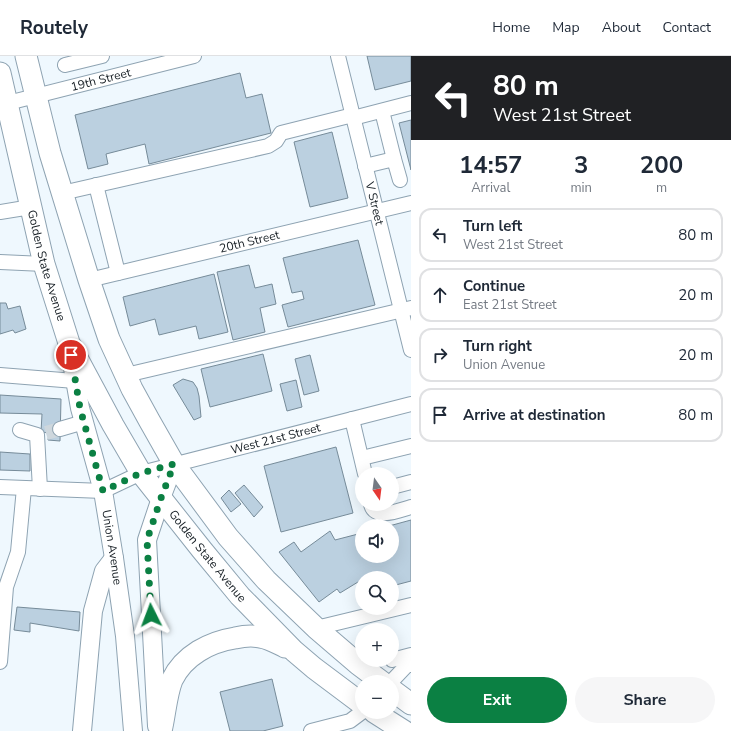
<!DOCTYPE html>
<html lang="en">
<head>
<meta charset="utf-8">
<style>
	:root { --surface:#fff; --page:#f6f6f7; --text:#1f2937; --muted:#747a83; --line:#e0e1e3; --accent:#0b8043 }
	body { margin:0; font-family:"Nunito Sans",sans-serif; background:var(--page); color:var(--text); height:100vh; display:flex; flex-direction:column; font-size:15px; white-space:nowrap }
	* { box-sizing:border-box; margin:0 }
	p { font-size:13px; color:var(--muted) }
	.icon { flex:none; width:22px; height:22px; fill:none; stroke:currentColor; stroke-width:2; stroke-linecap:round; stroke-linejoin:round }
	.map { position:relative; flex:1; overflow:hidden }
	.side { display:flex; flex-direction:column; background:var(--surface); width:320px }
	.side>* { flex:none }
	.hud { background:#202124; color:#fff; overflow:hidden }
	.needle { width:26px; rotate:166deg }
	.controls { position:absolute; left:355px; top:411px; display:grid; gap:8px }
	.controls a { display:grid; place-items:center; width:44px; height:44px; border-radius:50%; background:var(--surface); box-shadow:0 4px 16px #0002; font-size:20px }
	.pin { position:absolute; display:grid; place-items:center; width:34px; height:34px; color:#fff; margin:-17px; border:2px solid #fff; border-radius:50%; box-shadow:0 1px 4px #0007 }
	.me { position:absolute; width:44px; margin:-22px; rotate:357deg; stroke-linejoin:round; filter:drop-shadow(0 0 3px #0008) }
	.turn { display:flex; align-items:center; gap:14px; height:84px; padding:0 16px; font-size:18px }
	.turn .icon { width:52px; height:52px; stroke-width:2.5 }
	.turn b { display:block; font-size:28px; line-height:34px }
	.eta { display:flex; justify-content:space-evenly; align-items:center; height:68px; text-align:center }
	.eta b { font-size:24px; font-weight:700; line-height:28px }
	.button { display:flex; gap:8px; margin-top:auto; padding:8px 16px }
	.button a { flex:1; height:46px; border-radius:24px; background:var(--accent); color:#fff; font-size:16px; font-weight:700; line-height:46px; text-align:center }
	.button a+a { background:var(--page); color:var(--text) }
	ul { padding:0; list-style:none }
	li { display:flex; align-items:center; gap:12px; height:54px; margin:0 8px 6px; padding:0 8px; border:2px solid var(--line); border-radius:12px }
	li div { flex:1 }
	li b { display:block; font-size:15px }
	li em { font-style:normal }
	header { display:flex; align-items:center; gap:24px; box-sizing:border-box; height:56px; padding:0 20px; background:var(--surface); border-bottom:1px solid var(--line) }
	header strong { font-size:19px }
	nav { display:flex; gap:22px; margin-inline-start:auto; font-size:14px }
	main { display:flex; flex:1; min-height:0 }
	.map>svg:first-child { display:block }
</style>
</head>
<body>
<header>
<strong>Routely</strong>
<nav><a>Home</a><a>Map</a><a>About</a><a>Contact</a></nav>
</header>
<main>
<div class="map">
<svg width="411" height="675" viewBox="0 0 411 675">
	<rect width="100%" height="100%" fill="#eff8fe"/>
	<!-- building -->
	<path fill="#bbd0e0" stroke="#768b99" d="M367 0H411V25L375 34Z
		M240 17 246 42 262 38 271 77 149 108 145 88 106 98 108 108 88 113 75 59Z
		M411 64V114L399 67Z
		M332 76 348 142 310 151 294 86Z
		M358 184 375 249 288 271 282 249 304 243 302 235 292 237 283 202Z
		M249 209 255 232 272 228 276 248 260 252 265 276 233 284 217 216Z
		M214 218 228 276 199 283 196 270 159 279 155 263 130 270 123 241Z
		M0 247H6L8 253 20 250 26 273 15 277 13 274 0 278Z
		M263 298 272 335 210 351 201 313Z
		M310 299 319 335 304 339 295 303Z
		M183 323 193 326 197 332 199 340 201 361 194 364 173 329Z
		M296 324 302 351 287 355 280 328Z
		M0 339 61 343 60 385 48 384 49 377 41 376 42 358 0 357Z
		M336 391 353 457 281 476 264 410Z
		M0 396 30 398V415L0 414Z
		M244 429 263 451 254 461 235 437Z
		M229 434 241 448 231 456 221 442Z
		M411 464V525L392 530V522H382L381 520 371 522H362V524L358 526 340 537 337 533 319 546 279 496 294 486 301 496 330 475 335 484 362 477V500H392V470H389Z
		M17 551 80 556 79 575 30 567V576L14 574Z
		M272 623 283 670 263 675H230L220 636Z"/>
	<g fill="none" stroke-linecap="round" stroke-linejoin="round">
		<!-- minor-tunnel -->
		<path stroke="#ced7dd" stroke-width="14" stroke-dasharray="14 7" stroke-linecap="butt" d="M46 377 60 373"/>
		<!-- minor casing -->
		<g stroke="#8ea3b2" stroke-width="16">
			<g id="minor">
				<path id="s1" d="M338 0 411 294"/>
				<path d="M65 9 102 0"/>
				<path id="s2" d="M0 49 194 0"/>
				<path d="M382 55 394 103"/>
				<path d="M353 62 411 47"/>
				<path d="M365 110 394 103 400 124"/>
				<path d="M96 129 118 217"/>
				<path d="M62 137 268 90 276 85 281 77 353 59"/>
				<path d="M0 156 31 151"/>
				<path d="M0 206 44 208"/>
				<path id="s3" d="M89 224 411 147"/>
				<path d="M0 319 75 325"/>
				<path d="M126 319 411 252"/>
				<path d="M352 363 365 418"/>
				<path d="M60 373 84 366"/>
				<path d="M20 374 37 379 40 433"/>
				<path d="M362 402 411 390"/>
				<path id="s4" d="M0 431 103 435 141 417 411 348"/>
				<path d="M392 431 411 426"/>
				<path d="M371 448C374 465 400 454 411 451"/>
				<path d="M316 572 411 549"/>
				<path d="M392 604 411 599"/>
				<path d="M0 606 6 531 18 496 24 432"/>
				<path d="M391 626 409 607 411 609"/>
				<path d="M311 675 350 665 362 656"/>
			</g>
		</g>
		<!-- major casing -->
		<g stroke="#8ea3b2" stroke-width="20">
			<g id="major">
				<path id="s5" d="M70 295 80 352 103 435 114 502 125 580 133 675"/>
				<path d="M157 670 147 484 161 442 174 408"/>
				<path d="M82 675 93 555 104 515 114 502"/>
			</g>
		</g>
		<!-- highway casing -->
		<g stroke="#8ea3b2" stroke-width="23">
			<g id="highway">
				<path d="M26 0 50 97 89 224 109 283 132 333 149 364 174 408 228 481 266 524 316 572 358 608 382 626"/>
				<path id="s6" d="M0 17 44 208 69 287 113 369 141 417 202 494 240 540 294 595 314 612 362 648"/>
				<path d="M392 634 411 648"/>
				<path d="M374 656 404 675"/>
				<path d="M161 675C165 659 166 639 172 624 184 599 210 586 235 582 244 580 251 579 260 581 269 582 277 587 285 591"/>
			</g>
		</g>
		<!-- minor -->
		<use href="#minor" stroke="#fff" stroke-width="14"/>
		<!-- major -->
		<use href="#major" stroke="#fff" stroke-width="18"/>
		<!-- highway -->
		<use href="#highway" stroke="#fff" stroke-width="21"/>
	</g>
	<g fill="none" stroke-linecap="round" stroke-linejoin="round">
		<!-- route -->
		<path stroke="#0b8043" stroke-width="7" stroke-dasharray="0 12.6" d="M71 299 80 352 103 435 141 417 174 408 161 442 147 484 151 559"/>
	</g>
	<g text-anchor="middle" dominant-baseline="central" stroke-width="4" stroke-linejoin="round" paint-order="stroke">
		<!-- street labels -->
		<g font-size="12" fill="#141c22" stroke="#eff8fe">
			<text stroke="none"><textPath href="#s2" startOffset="104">19th Street</textPath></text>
			<text stroke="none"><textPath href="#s1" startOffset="152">V Street</textPath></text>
			<text stroke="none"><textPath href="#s3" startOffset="165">20th Street</textPath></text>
			<text stroke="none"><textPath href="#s6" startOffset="198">Golden State Avenue</textPath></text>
			<text stroke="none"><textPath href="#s4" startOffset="284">West 21st Street</textPath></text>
			<text stroke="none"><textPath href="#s5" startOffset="201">Union Avenue</textPath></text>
			<text stroke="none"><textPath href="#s6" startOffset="534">Golden State Avenue</textPath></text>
		</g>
	</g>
</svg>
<div class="controls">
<a><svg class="needle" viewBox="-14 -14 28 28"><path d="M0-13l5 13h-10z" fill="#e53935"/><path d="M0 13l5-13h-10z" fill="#747a83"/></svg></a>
<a><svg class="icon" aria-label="sound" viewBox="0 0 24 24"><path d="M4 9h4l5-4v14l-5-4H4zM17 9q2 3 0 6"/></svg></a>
<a><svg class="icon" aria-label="search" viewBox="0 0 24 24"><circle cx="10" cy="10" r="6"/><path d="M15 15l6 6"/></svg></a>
<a>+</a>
<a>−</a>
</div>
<div class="pin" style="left:71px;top:299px;background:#d93025"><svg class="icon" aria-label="arrive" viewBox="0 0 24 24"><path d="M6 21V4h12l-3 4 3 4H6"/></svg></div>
<svg class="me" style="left:151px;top:559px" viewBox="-20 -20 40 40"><path d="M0-17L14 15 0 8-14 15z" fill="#0b8043" stroke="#fff" stroke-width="4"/></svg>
</div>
<section class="side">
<div class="hud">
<div class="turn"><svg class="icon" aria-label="left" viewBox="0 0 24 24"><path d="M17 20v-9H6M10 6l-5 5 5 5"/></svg><div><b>80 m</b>West 21st Street</div></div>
</div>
<div class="eta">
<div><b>14:57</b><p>Arrival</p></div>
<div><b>3</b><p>min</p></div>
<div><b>200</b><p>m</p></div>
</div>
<ul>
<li><svg class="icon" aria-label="left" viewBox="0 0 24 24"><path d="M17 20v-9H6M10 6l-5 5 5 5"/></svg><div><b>Turn left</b><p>West 21st Street</p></div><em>80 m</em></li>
<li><svg class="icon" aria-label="ahead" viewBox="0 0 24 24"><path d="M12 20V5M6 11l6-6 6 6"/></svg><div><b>Continue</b><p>East 21st Street</p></div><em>20 m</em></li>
<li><svg class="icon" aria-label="right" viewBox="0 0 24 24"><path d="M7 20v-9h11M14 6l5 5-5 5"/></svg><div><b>Turn right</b><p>Union Avenue</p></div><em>20 m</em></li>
<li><svg class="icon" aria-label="arrive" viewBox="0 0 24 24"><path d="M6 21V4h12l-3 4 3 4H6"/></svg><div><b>Arrive at destination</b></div><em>80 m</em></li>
</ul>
<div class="button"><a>Exit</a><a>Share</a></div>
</section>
</main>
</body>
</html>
